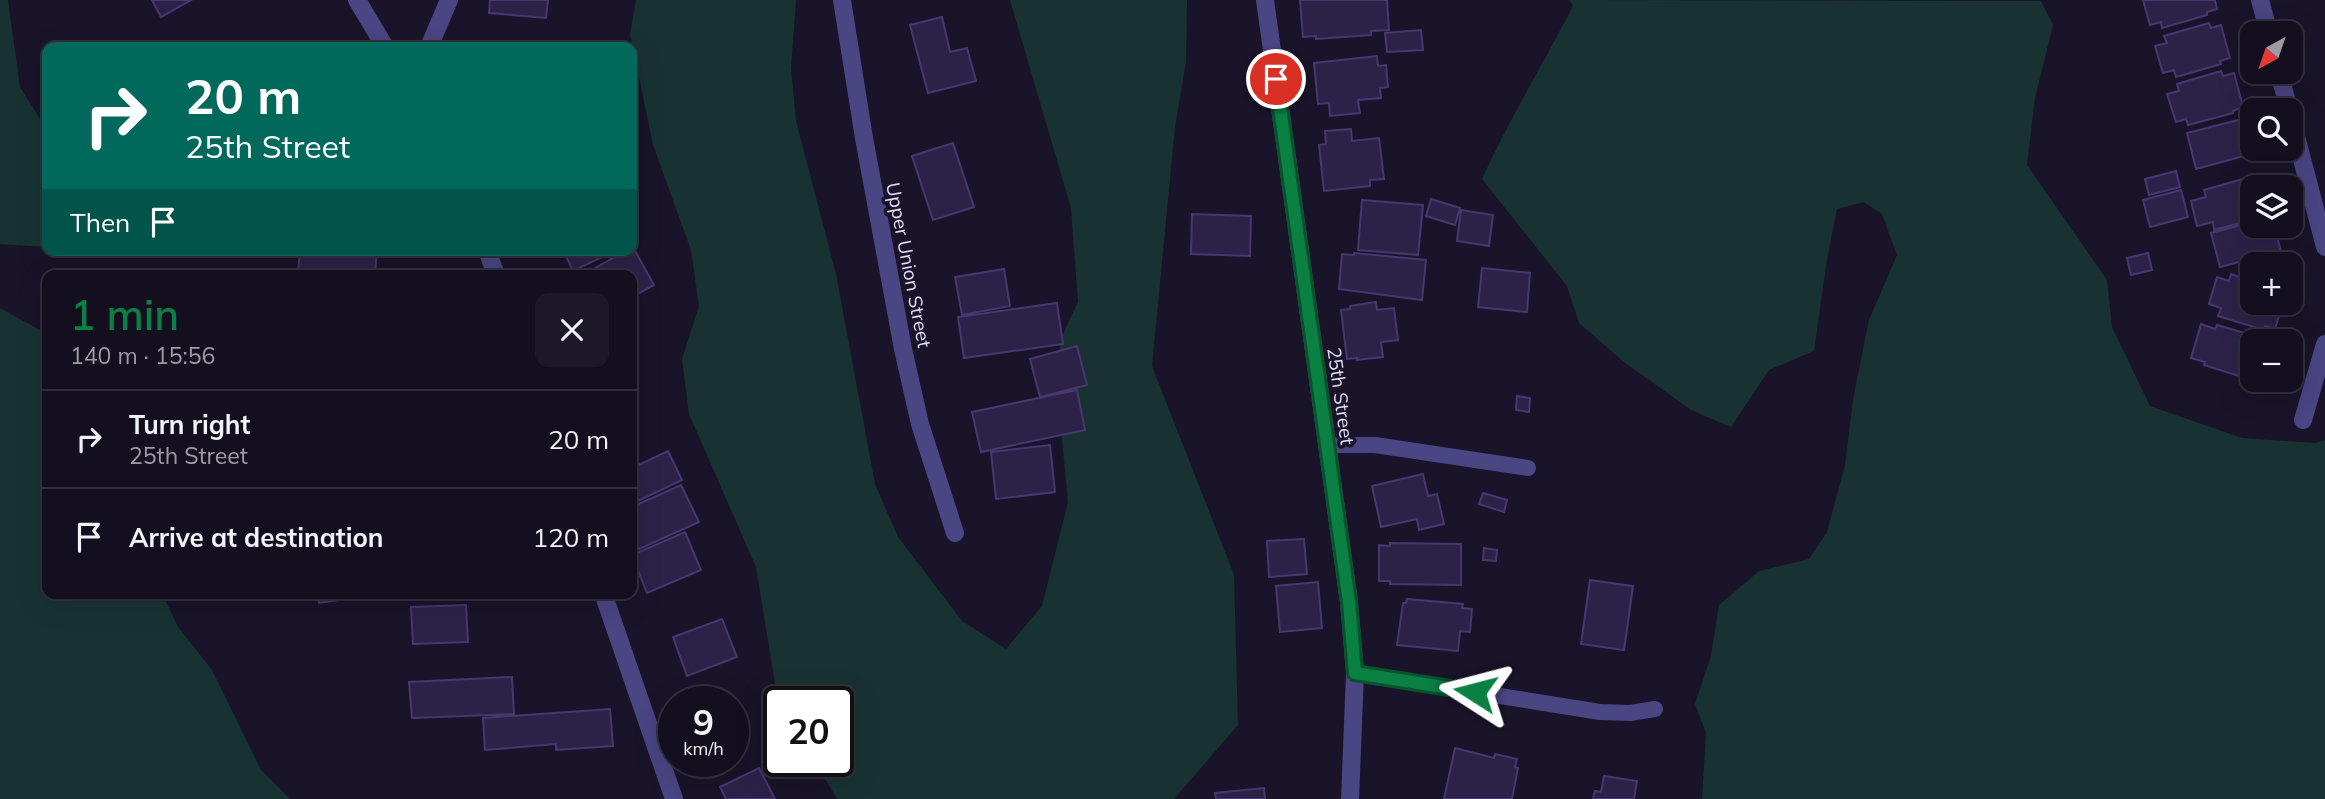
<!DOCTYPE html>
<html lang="en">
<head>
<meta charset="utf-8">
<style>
	:root { --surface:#130f1f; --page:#1c1828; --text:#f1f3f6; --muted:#9d9ca4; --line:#322f3d; --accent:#0b8043 }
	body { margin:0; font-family:Mulish,sans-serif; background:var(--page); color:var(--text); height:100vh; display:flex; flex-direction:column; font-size:26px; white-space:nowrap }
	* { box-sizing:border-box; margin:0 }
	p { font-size:23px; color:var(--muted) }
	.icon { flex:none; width:38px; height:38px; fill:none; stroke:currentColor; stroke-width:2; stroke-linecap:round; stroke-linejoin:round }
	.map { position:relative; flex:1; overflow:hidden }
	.details { position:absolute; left:42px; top:270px; width:595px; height:329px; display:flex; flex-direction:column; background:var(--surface); border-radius:14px; box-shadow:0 7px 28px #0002,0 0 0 2px var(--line) }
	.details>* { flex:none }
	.top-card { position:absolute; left:42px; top:42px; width:595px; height:214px; border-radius:14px; box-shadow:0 7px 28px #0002,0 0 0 2px var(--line); background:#00695c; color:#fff; overflow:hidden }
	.needle { width:46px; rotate:220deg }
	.fabs { position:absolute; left:2240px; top:21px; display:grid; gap:14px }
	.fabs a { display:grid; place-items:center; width:63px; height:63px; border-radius:14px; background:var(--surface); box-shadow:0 7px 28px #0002,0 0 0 2px var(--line); font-size:35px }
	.speed { position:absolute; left:658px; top:686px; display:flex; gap:14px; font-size:35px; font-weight:700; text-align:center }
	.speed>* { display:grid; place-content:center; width:91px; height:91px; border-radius:50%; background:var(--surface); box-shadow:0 7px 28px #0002,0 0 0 2px var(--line); line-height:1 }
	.speed small { font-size:18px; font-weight:400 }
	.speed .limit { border:4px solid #111; border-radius:10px; background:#fff; color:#111 }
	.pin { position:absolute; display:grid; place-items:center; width:60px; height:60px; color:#fff; margin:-30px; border:4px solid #fff; border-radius:50%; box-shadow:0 2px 7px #0007 }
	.me { position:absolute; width:77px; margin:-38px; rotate:279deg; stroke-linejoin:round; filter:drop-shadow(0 0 5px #0008) }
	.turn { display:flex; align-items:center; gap:24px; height:147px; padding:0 28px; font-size:32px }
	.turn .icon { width:91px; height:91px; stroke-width:2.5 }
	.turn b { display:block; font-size:49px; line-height:60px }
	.then { display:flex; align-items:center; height:66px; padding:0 28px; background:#0003; gap:14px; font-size:26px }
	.round { display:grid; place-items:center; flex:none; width:74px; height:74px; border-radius:14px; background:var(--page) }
	.summary { display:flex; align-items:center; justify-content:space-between; height:119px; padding:0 28px }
	h1 { font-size:42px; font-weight:600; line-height:52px; color:var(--accent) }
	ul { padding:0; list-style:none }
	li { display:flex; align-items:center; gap:21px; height:98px; padding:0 28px; border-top:2px solid var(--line) }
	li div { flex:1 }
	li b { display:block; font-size:26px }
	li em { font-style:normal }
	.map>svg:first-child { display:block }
</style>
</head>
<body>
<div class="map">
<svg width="2325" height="799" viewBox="0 0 2325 799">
	<rect width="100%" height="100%" fill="#191429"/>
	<!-- green -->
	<path fill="#183232" d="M0 0H8L20 87 47 130 46 247 0 244Z
		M636 0H796L791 68 796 121 836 274 875 484 898 537 962 621 1006 649 1042 606 1068 502 1058 397 1060 340 1078 302 1071 208 1010 0H1187L1186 62 1175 127 1152 366 1234 575 1238 725 1174 799H838L836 797 814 761H838V702H779V704L778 702 756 567 689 414 682 359 699 306 691 250 653 145 630 34Z
		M1570 0 2041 1 2053 25 2035 98 2027 165 2107 280 2112 327 2150 406 2242 438 2315 443 2325 440V799H1702L1706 733 1695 704 1711 656 1719 605 1759 571 1809 559 1827 532 1845 465 1853 400 1869 320 1897 255 1882 214 1864 202 1837 209 1827 259 1814 351 1769 370 1731 427 1691 410 1624 362 1579 323 1567 286 1482 179C1509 120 1543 64 1573 6Z
		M0 308 47 334V593H162L178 627 212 670 261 770 290 799H0Z"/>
	<!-- building -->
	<path fill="#2c2248" stroke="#463771" stroke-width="2" d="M152 0H191L161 17Z
		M490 0H548L546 18 489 13Z
		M1300 0H1387L1389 30 1371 31V35L1316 39V36L1303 37Z
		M2143 0H2215L2217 9 2207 12V15L2162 28 2161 22 2150 25Z
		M942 17 950 52 967 48 976 81 928 93 910 25Z
		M2209 23 2211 28 2221 25 2230 58 2220 61 2221 64 2176 77 2174 70 2163 73 2155 46 2167 43 2164 36Z
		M1421 30 1423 50 1387 52 1385 33Z
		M1377 56 1378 66 1386 65 1388 87 1380 88 1381 98 1358 100 1360 113 1330 116 1329 103 1318 104 1314 63Z
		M2221 71 2223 76 2234 73 2243 107 2233 111V113L2188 125 2186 119 2176 122 2167 94 2179 91 2177 84Z
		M2246 118 2255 153 2196 169 2187 133Z
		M1351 129 1352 141 1379 138 1384 179 1370 180V186L1324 191 1319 145 1326 144 1325 131Z
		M953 143 974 207 933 220 912 156Z
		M2176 171 2180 187 2149 195 2145 179Z
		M2250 177 2251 180 2263 177 2265 187H2252V220L2214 230 2213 222 2197 226 2191 201 2206 197 2204 190Z
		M2181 190 2188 217 2150 227 2143 200Z
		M1431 199 1460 208 1455 225 1426 216Z
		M1362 200 1423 205 1418 255 1358 250Z
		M1461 210 1493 215 1489 246 1457 241Z
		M1192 214 1251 216 1250 256 1191 254Z
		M2252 222V226H2274L2281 251 2220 267 2211 233Z
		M633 247 654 285 632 297V275H583L627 250H632Z
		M300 250H377L375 275H326L298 272Z
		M563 250H617L573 271Z
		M1354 253 1426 260 1422 300 1339 289 1342 254 1354 255Z
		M2148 253 2152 270 2131 275 2127 258Z
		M1482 268 1530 273 1527 312 1478 307Z
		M1004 269 1010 306 962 315 955 277Z
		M2231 274 2252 281V303H2283L2275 329 2265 326 2264 330 2218 316 2221 308 2209 304 2217 277 2229 281Z
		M1376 302 1377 310 1394 308 1398 340 1381 342 1383 357 1357 360V358L1347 359 1341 310 1350 309V306Z
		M1057 303 1063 344 964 358 958 317Z
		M2201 324 2215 329 2217 325 2262 338 2261 341H2252V377L2250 376 2249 379 2204 365 2205 362 2191 358Z
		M1077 346 1087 385 1040 397 1030 359Z
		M1077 390 1085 430 981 452 972 412Z
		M1517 396 1530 398 1529 412 1516 410Z
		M1050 445 1055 492 996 499 991 452Z
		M668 451 682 480 632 504V468Z
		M1423 474 1428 496 1437 494 1444 524 1419 530 1417 519 1381 527 1372 486Z
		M681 485 699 522 637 550 632 539V507Z
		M1483 493 1507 500 1504 512 1479 504Z
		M685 532 701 570 647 593 632 555Z
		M1304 539 1307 574 1269 577 1267 541Z
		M1390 543 1461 544V585L1390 584V581H1379V545L1390 546Z
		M1484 548 1497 550 1496 561 1483 560Z
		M1590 580 1633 586 1624 650 1581 644Z
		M1318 582 1322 628 1280 632 1276 586Z
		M317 593H383V594L319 603Z
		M1407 599 1463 604 1462 608 1472 609 1470 632 1460 631 1458 651 1397 645 1403 603H1406Z
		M466 605 468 642 413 644 411 607Z
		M722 619 737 657 687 676 673 637Z
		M512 677 514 714 412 718 409 682Z
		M610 709 613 746 556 750V744L485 750 483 718Z
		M1455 748 1494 758 1495 754 1517 759 1515 767 1518 768 1512 799H1444Z
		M759 768 775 799H726L720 787Z
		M1604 776 1637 781 1634 799H1593L1595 791 1601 792Z
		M1264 788 1265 799H1216L1215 793Z"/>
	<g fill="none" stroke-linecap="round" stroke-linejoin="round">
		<!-- service -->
		<path stroke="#4a4583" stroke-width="16" d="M1327 445H1375L1528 468
			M1355 673 1600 712 1630 713 1655 709"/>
		<!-- minor -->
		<path stroke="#4a4583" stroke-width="18" d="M357 0 385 47
			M842 0 864 138 903 349 920 424 955 533
			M1265 0 1349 602 1355 673 1350 799
			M2260 0 2269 33
			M429 47 449 0
			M2279 72 2289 110
			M2291 117 2325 247
			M487 250 496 275
			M2303 420 2325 344
			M603 593 674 799"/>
	</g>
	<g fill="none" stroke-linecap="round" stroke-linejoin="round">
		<!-- route casing -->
		<g stroke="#07532c" stroke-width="18">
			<path id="route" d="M1276 79 1349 602 1355 673 1475 692"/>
		</g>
		<!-- route -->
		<use href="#route" stroke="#0b8043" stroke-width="12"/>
	</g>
	<g text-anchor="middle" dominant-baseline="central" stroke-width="7" stroke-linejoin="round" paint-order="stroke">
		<!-- street labels -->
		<g font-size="19" fill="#e4e0fb" stroke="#191429">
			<text transform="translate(909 265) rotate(79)">Upper Union Street</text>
			<text transform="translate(1341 396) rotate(82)">25th Street</text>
		</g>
	</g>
</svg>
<div class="fabs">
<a><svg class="needle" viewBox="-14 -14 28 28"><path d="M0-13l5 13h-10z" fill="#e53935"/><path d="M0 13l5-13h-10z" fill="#9d9ca4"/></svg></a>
<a><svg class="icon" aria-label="search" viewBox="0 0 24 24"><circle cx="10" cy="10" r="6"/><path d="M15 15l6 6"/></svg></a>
<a><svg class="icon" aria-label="layers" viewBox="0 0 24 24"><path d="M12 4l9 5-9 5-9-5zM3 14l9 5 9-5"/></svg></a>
<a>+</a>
<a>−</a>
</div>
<div class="speed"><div>9<small>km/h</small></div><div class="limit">20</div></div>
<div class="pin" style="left:1276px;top:79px;background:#d93025"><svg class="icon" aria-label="arrive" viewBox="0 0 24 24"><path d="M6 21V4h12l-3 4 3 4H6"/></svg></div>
<svg class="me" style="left:1475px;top:692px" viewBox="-20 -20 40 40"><path d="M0-17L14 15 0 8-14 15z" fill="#0b8043" stroke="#fff" stroke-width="4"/></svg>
<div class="top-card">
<div class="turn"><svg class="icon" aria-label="right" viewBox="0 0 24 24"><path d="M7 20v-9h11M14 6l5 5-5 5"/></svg><div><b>20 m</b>25th Street</div></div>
<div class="then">Then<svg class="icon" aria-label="arrive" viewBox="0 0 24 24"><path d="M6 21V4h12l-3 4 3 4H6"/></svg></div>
</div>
<section class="details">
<div class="summary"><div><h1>1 min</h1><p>140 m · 15:56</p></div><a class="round"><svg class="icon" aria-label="close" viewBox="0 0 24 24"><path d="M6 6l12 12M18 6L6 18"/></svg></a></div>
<ul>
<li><svg class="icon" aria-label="right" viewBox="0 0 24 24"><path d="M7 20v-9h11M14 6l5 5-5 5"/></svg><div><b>Turn right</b><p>25th Street</p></div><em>20 m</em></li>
<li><svg class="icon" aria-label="arrive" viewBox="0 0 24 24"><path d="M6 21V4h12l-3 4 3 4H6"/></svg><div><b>Arrive at destination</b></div><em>120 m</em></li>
</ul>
</section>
</div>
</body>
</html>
